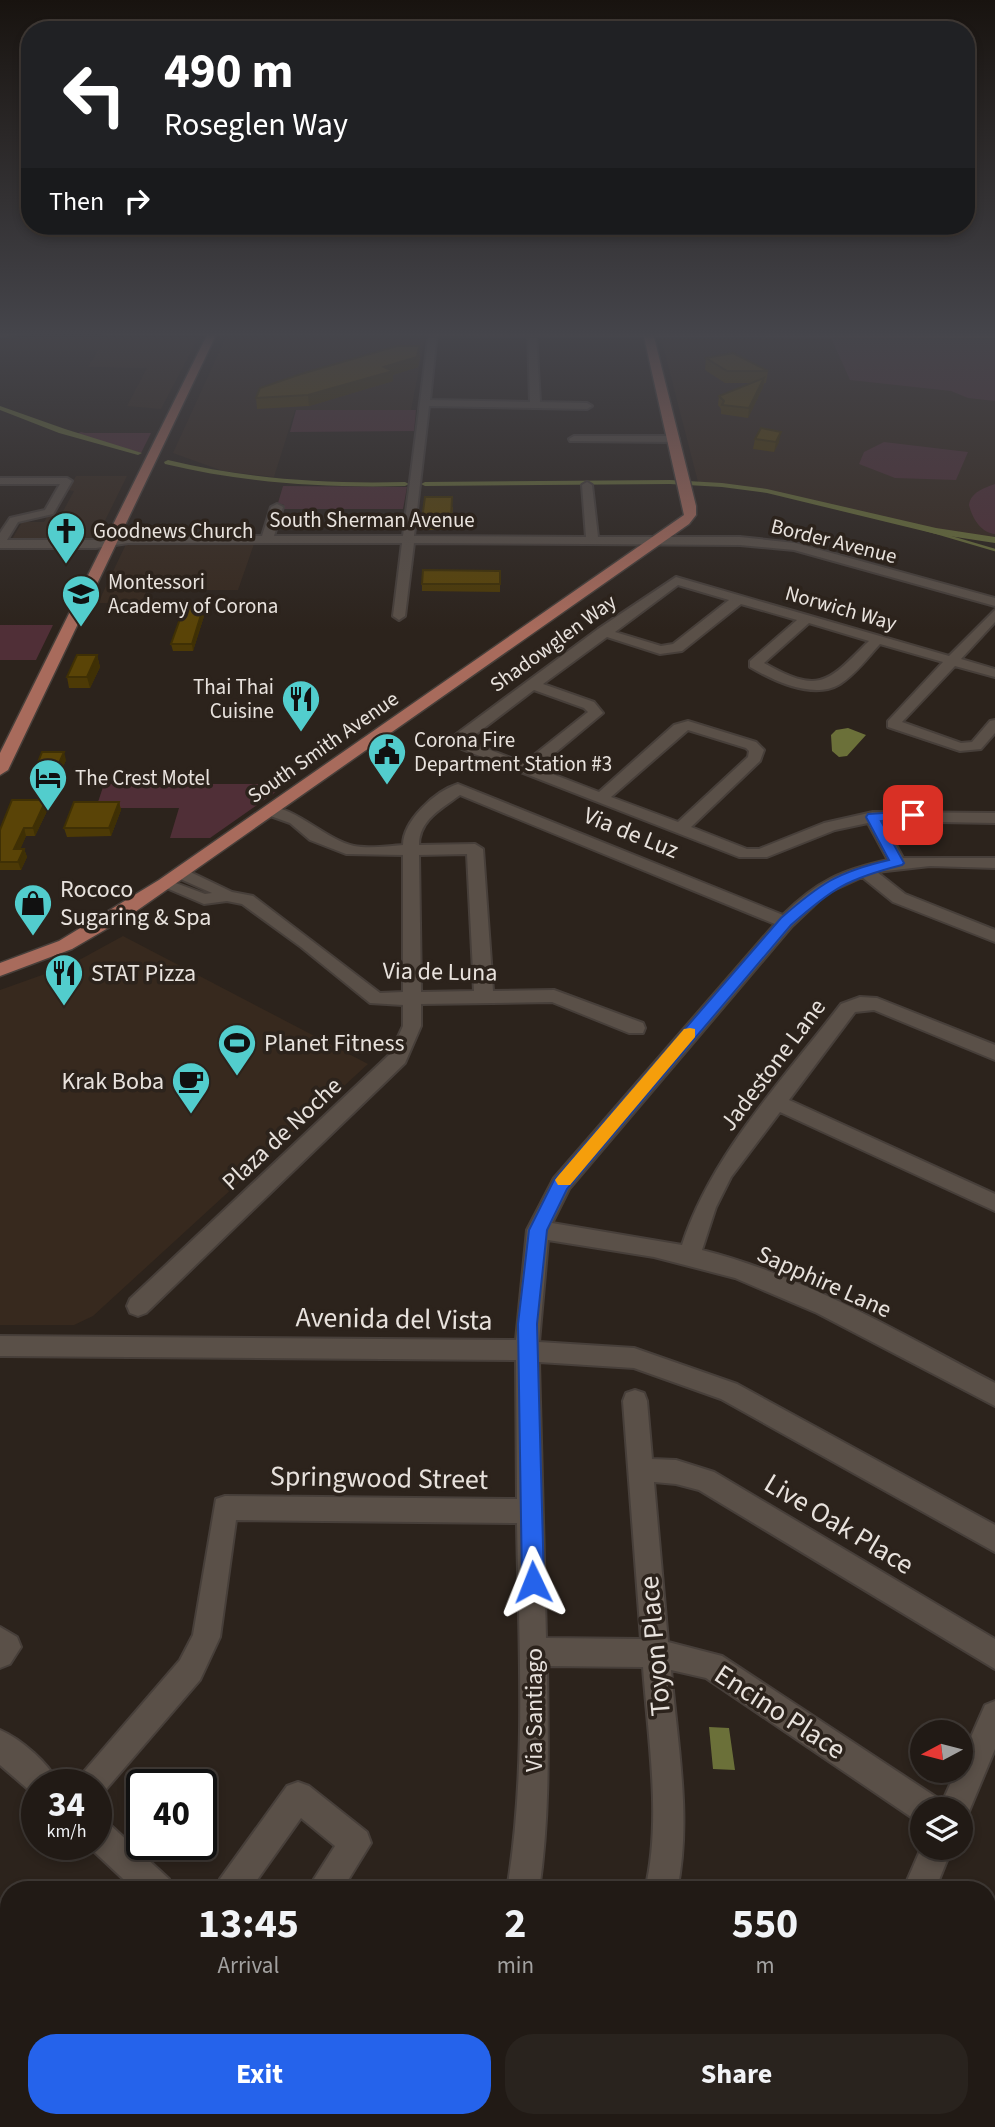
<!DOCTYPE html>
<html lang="en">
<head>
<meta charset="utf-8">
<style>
	:root { --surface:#211a15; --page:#29231e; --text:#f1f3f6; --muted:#a2a1a0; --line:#3e3834; --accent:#2563eb }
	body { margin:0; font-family:"Source Sans 3",sans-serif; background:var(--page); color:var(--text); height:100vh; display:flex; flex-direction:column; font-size:26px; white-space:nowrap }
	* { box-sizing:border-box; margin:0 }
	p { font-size:23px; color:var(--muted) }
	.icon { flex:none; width:38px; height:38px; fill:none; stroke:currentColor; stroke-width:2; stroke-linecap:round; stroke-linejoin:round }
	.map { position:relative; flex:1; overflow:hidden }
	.sheet { position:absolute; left:0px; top:1881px; width:996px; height:247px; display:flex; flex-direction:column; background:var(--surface); border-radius:28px 28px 0 0; box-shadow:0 4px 10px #0003,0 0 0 2px var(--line) }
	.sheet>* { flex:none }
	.banner { position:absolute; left:21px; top:21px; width:954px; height:214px; border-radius:28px; box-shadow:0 4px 10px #0003,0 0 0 2px var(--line); background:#202124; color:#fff; overflow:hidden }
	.needle { width:46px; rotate:263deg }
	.controls { position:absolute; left:910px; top:1720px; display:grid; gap:14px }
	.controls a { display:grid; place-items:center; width:63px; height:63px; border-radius:50%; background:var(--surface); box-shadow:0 4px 10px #0003,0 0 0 2px var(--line); font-size:35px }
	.speed { position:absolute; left:21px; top:1769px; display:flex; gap:14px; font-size:35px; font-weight:700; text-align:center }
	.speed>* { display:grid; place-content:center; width:91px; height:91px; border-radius:50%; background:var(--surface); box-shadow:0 4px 10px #0003,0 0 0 2px var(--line); line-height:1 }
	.speed small { font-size:18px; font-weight:400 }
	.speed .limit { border:4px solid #111; border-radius:10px; background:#fff; color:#111 }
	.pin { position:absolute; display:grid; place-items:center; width:60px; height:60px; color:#fff; margin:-30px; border-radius:14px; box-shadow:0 4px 10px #0006 }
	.me { position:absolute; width:77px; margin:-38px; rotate:358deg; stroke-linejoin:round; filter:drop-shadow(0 0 5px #0008) }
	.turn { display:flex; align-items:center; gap:24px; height:147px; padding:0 28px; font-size:32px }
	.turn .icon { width:91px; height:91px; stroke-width:2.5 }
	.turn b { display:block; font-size:49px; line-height:60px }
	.then { display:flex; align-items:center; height:66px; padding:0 28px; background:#0003; gap:14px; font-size:26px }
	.eta { display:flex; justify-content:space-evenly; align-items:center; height:119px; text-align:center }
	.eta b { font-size:42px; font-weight:700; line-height:49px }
	.action { display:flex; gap:14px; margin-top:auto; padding:14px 28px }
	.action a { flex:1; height:80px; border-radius:28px; background:var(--accent); color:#fff; font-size:28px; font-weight:700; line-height:80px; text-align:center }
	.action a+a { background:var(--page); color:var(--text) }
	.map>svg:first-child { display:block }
</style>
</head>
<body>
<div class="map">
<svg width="995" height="2127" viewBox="0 0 995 2127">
	<rect width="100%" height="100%" fill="#2c231c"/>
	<!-- built -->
	<path fill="#37291e" d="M5 336 193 337 198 338 161 409 127 406 147 368 88 367 98 350H0V342Z
		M419 336 425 338 411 410H295L274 477 223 471 173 453 226 337Z
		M664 337 995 338V539L917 527 765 489 698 482 661 338Z
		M76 476H127L98 535 88 539H12L22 522H44L48 515H61L74 491 68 490Z
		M126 544H254L238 590H147L141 603H98Z
		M123 936 368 1064 93 1316 74 1325H0V990L70 965Z"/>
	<!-- green -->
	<path fill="#502f37" d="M831 338H995V401L968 398 951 391 850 380Z
		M296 410H416L414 431 290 432Z
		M81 432 85 433H151L141 453 77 434Z
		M884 442 968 452 956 480 895 478 859 464 864 452Z
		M995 484V534C981 533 972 518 969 505 971 492 984 488 995 484Z
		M283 486 407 487 403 509H283L284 505 278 503Z
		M0 625H53L36 660H0Z
		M104 784H287L210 838H170L179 808H96Z"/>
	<!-- water -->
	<path fill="#6b7039" d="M848 728 866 735 847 756 839 757 832 751 831 735 836 730Z
		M709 1727 729 1728 735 1770 713 1769Z"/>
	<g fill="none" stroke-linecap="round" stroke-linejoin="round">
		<!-- stream -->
		<path stroke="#6b7039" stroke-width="2.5" d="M913 526 995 550"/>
		<!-- canal -->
		<path fill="#6b7039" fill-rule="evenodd" d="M0 406 65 429 142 453 138 455 59 433 0 410Z
			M168 460C247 479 324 484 405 482L409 484 405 486C323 488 245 483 165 464L164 462Z
			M670 480 722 483 767 489 936 528 995 537V543L936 534 767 493 722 487 670 484 425 486 421 484 425 482Z"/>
		<!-- minor casing -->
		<g stroke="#473f3a" stroke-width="4">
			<path id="minor" d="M429 332H437L430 400 530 402 528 332H536L540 402 587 403 592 406 587 409 429 406 414 536 586 537 582 485 587 482 592 485 598 537H740L795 543 995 598V606L794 550 740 545 414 543 405 616 399 620 393 616 402 543H128L96 548H0V533L10 518 45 510 60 484H0V478H67L72 481 53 514 18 522 7 540H96L128 535 262 536 271 507 277 504 283 507 274 536H403Z
				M574 436H674L679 439 674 442 570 441 569 439Z
				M676 577 949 656 995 610V622L961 659 995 669V677L955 666 902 722 961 743 972 742 990 721 995 720V733L981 749 960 751 888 727V721L943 662 880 644C868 657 856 674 840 684 814 700 774 681 750 667V661L797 620 741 604 682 651 660 654 607 637 543 684 594 702 603 713 537 768 599 792 674 725 688 721 756 742 764 750 760 761 691 827 747 849H759L824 823 873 812 995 813V823L883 821 903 858H995V868L930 866 877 872 905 894 995 930V942L893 902 862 877 827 893 792 926 569 1189 552 1223 682 1245C712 1153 783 1080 841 1004L860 997 877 998 995 1045V1060L874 1010 855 1012 789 1100 995 1194V1211L780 1112 731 1177 716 1207 702 1250C806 1276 901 1334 995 1383V1406L817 1313 735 1278 654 1257 548 1240 539 1342 634 1348 737 1384 995 1525V1552L721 1399 634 1368 539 1362 546 1638 641 1639 623 1401 626 1393 635 1390 644 1393 647 1401 652 1459 676 1460 714 1472 995 1639V1669L699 1490 676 1484 654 1482 668 1642 722 1656 939 1799 941 1805 956 1771H961V1760L985 1705 995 1701V1749L965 1821 961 1822V1810H922V1823L917 1821 706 1678 671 1670C677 1741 692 1820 677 1890H645C662 1821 648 1737 643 1667L547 1666C548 1741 550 1816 539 1890H507C527 1770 519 1645 517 1523L236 1520 220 1637 200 1680 101 1795 96 1798V1785H76L81 1775 180 1660 193 1635 216 1499 225 1496 517 1499 516 1360 0 1356V1336L516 1340 527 1230 554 1178 775 924 460 795C441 809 419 820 419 845L475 844 483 849 493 991 554 990 643 1023 645 1028 643 1033H629L552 1002 421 1004V1026L405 1063 146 1313 138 1316 130 1313 127 1306 130 1299 390 1054 403 1026V1005L370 1003 301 947 242 904 227 901 204 904 157 884 165 879 205 894 212 893 176 877 174 873 182 868 232 892 253 896 380 993 403 992V855L346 854 310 840 290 823 265 814V808C290 802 325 840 354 846 369 849 388 846 403 845 403 821 435 791 458 784L783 915C817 881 842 870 888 860L868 823 835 830 767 857H739L454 746 452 743 455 735 598 629ZM678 585 729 600 673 644 661 646 615 632ZM809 623 869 641C828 682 820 695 764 663ZM534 690 584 708 588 712 524 763 467 741ZM688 730 746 748 749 751 748 757 678 822 611 797ZM467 854 474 991 421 992 419 855Z
				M0 1627 17 1637 21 1647 10 1664 0 1668Z
				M0 1730C21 1739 50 1764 59 1785H37V1797L0 1765Z
				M298 1782 309 1786 367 1832 371 1843 342 1890H307L335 1846 301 1818 250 1890H215L220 1879 287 1786Z
				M96 1818 107 1822 169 1879 174 1890H135L86 1844H96Z
				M922 1846 952 1848 935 1890H903Z
				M0 2086 9 2089V2119H36L39 2127 0 2126Z
				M389 2119H448L445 2127H392Z
				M533 2119H573L576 2127H536Z
				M803 2119H837L834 2127H800Z"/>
		</g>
		<!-- major casing -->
		<g stroke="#473f3a" stroke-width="3">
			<path id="major" d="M0 332H42L0 337Z
				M100 332H995V338L654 337 696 506V515L689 524 132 914 72 949 0 976V963L59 941 159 880 684 515 644 337 216 335 8 770 0 775V753L207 335H105Z"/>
		</g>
		<!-- minor -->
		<use href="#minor" fill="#5a5048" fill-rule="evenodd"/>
		<!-- major -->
		<use href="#major" fill="#a86b5c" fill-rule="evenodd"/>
	</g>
	<!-- wall -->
	<path fill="#4d3a06" d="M420 357 418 367 393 375V381L309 406 257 409 256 398Z
		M706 358 768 371 766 383H764L763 387 748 418 721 414V409L718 405 719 396 751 383H725L705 370Z
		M755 439 779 442 774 452 753 449Z
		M453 507 451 530H423L422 519Z
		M500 571V592L422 591V584Z
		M205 613 193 651H173L171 644Z
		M97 655 100 667 90 688H69L67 677Z
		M66 760 58 778H37L35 770Z
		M119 802 121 810 111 836 67 837 64 828Z
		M48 809 35 836H26L20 849H24L27 857 21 870H0V830Z"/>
	<!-- shaded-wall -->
	<path fill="#3f3005" d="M419 346 420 357 418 367 393 375V381L309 406 308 395 384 367Z
		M764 378 763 387 748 418 749 408Z
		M781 432 779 442 774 452 776 442Z
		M204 605 205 613 193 651 192 644Z
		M97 655 100 667 90 688 87 677Z
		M64 752 66 760 58 778 56 770Z
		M46 800 48 809 35 836 33 828Z
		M119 802 121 810 111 836 109 828Z
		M24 828 26 836 17 857 14 849Z
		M24 849 27 857 21 870 18 862Z"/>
	<!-- building -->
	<path fill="#5a4407" stroke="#3f3005" stroke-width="2" d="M397 346H419L417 357 384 367 393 371 308 395 256 398 260 388 301 374Z
		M733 353 768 371H727L706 358Z
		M764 378 749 408 722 405 724 401 719 396Z
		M761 428 781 432 776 442 755 439Z
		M425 497H452L451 519H422Z
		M423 570 500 571V584H422Z
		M185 605H204L192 644H171Z
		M77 655H97L87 677H67Z
		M42 752H64L56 770H35Z
		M12 800H46L33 828H24L14 849H24L18 862H0V830Z
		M74 802H119L109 828H64Z"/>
	<!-- sky -->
	<linearGradient id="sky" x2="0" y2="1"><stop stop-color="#18130f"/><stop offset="0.53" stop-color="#45454b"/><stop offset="1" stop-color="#45454b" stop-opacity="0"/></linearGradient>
	<rect width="995" height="630" fill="url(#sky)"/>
	<!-- route -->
	<path fill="#2563eb" stroke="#184099" stroke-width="2" d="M913 811 919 815 917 817 881 821 904 863 902 865C847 879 833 888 791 925L567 1189 547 1230 537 1324 544 1582 541 1590 533 1593 525 1590 522 1582 518 1324 529 1230 554 1180 781 918C820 884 837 872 889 860L866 817 868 814Z"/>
	<!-- slow -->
	<path fill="#f59e0b" d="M690 1028 695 1029V1037L570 1185H558L555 1180 558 1176 684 1029Z"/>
	<!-- icons -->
	<defs>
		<g id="church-pin" transform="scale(2.0125)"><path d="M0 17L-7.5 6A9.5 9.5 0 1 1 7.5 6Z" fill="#52cdcd" stroke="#2c231c"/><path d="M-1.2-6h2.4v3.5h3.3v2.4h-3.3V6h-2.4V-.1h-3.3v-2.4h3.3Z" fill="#111"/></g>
		<g id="school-pin" transform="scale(2.0125)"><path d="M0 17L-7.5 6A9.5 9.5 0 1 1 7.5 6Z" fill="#52cdcd" stroke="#2c231c"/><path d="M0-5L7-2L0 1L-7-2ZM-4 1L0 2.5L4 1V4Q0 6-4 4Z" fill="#111"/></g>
		<g id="restaurant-pin" transform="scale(2.0125)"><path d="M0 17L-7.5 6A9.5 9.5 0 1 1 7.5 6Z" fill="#52cdcd" stroke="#2c231c"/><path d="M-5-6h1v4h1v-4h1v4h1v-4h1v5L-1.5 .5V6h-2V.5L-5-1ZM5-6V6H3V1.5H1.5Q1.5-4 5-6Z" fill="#111"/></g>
		<g id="civic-pin" transform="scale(2.0125)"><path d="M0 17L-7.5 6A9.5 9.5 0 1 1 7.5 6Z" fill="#52cdcd" stroke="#2c231c"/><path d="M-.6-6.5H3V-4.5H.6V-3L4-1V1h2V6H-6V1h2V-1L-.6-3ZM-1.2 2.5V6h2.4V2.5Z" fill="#111"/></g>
		<g id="hotel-pin" transform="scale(2.0125)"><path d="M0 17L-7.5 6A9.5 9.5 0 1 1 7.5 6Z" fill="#52cdcd" stroke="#2c231c"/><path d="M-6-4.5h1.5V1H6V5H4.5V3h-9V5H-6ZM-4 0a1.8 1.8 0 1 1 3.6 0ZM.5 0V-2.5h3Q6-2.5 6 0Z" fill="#111"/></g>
		<g id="shop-pin" transform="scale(2.0125)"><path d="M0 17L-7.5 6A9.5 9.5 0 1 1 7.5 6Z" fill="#52cdcd" stroke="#2c231c"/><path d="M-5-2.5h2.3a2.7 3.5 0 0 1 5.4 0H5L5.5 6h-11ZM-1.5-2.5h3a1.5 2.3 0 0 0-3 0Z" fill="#111"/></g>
		<g id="stadium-pin" transform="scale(2.0125)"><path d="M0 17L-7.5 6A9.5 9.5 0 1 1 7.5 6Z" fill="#52cdcd" stroke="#2c231c"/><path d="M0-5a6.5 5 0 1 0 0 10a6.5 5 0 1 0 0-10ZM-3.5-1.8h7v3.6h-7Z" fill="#111"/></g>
		<g id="cafe-pin" transform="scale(2.0125)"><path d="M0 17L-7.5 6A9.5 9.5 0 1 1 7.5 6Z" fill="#52cdcd" stroke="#2c231c"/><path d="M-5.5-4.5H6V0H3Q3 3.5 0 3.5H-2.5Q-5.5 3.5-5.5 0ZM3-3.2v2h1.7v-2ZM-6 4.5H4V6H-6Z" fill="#111"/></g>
	</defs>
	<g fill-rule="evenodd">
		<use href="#church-pin" x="66" y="531"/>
		<use href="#school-pin" x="81" y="594"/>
		<use href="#restaurant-pin" x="301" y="699"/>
		<use href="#civic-pin" x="387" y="752"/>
		<use href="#hotel-pin" x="48" y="778"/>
		<use href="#shop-pin" x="33" y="903"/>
		<use href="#restaurant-pin" x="64" y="973"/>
		<use href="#stadium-pin" x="237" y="1043"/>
		<use href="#cafe-pin" x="191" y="1081"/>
	</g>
	<g text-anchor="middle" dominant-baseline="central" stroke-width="7" stroke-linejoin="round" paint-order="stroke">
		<!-- far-street labels -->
		<g font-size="21" fill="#e8e2dd" stroke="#2c231c">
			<text x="372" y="520">South Sherman Avenue</text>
			<text transform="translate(834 541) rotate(14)">Border Avenue</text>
			<text transform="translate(841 608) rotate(16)">Norwich Way</text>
			<text transform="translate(553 643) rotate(-36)">Shadowglen Way</text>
			<text transform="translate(323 747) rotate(-35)">South Smith Avenue</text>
		</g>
		<!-- far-poi labels -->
		<g font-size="21" fill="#e8e2dd" stroke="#2c231c" text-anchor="start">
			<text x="93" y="531">Goodnews Church</text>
			<text x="108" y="582">Montessori<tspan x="108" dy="24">Academy of Corona</tspan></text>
			<text x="274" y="687" text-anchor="end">Thai Thai<tspan x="274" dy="24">Cuisine</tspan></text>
			<text x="414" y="740">Corona Fire<tspan x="414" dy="24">Department Station #3</tspan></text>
			<text x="75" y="778">The Crest Motel</text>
		</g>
		<!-- street labels -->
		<g font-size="24" fill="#e8e2dd" stroke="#2c231c">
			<text transform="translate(631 833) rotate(22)">Via de Luz</text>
			<text transform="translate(440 972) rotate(1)">Via de Luna</text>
			<text transform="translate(773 1065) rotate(-53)">Jadestone Lane</text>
			<text transform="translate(282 1134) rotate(-43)">Plaza de Noche</text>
			<text transform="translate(824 1282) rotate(24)">Sapphire Lane</text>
			<text transform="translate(534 1710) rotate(-90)">Via Santiago</text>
		</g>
		<!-- poi labels -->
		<g font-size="24" fill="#e8e2dd" stroke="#2c231c" text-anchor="start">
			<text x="60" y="889">Rococo<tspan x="60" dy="28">Sugaring &amp; Spa</tspan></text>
			<text x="91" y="973">STAT Pizza</text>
			<text x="264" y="1043">Planet Fitness</text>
			<text x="164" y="1081" text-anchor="end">Krak Boba</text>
		</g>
		<!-- near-street labels -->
		<g font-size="28" fill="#e8e2dd" stroke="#2c231c">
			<text transform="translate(394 1319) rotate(1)">Avenida del Vista</text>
			<text transform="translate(379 1478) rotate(1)">Springwood Street</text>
			<text transform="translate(839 1524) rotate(31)">Live Oak Place</text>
			<text transform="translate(655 1646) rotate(-95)">Toyon Place</text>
			<text transform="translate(780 1712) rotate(33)">Encino Place</text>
		</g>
	</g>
</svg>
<div class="controls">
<a><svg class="needle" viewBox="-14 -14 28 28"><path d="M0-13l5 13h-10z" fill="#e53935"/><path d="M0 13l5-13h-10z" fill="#a2a1a0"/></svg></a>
<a><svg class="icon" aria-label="layers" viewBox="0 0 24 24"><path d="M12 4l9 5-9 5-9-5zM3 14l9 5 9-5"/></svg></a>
</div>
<div class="speed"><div>34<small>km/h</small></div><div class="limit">40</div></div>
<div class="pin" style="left:913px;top:815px;background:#d93025"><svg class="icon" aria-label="arrive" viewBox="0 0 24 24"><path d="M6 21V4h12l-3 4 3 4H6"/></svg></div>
<svg class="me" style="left:533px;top:1582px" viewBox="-20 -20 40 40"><path d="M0-17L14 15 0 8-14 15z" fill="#2563eb" stroke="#fff" stroke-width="4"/></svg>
<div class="banner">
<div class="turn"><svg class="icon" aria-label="left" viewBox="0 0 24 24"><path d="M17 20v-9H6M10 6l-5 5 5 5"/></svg><div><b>490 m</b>Roseglen Way</div></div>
<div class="then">Then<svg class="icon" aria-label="right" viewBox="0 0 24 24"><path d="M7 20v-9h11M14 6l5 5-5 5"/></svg></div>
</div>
<section class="sheet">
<div class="eta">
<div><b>13:45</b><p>Arrival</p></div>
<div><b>2</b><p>min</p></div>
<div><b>550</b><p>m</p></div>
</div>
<div class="action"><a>Exit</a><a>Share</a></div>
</section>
</div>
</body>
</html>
